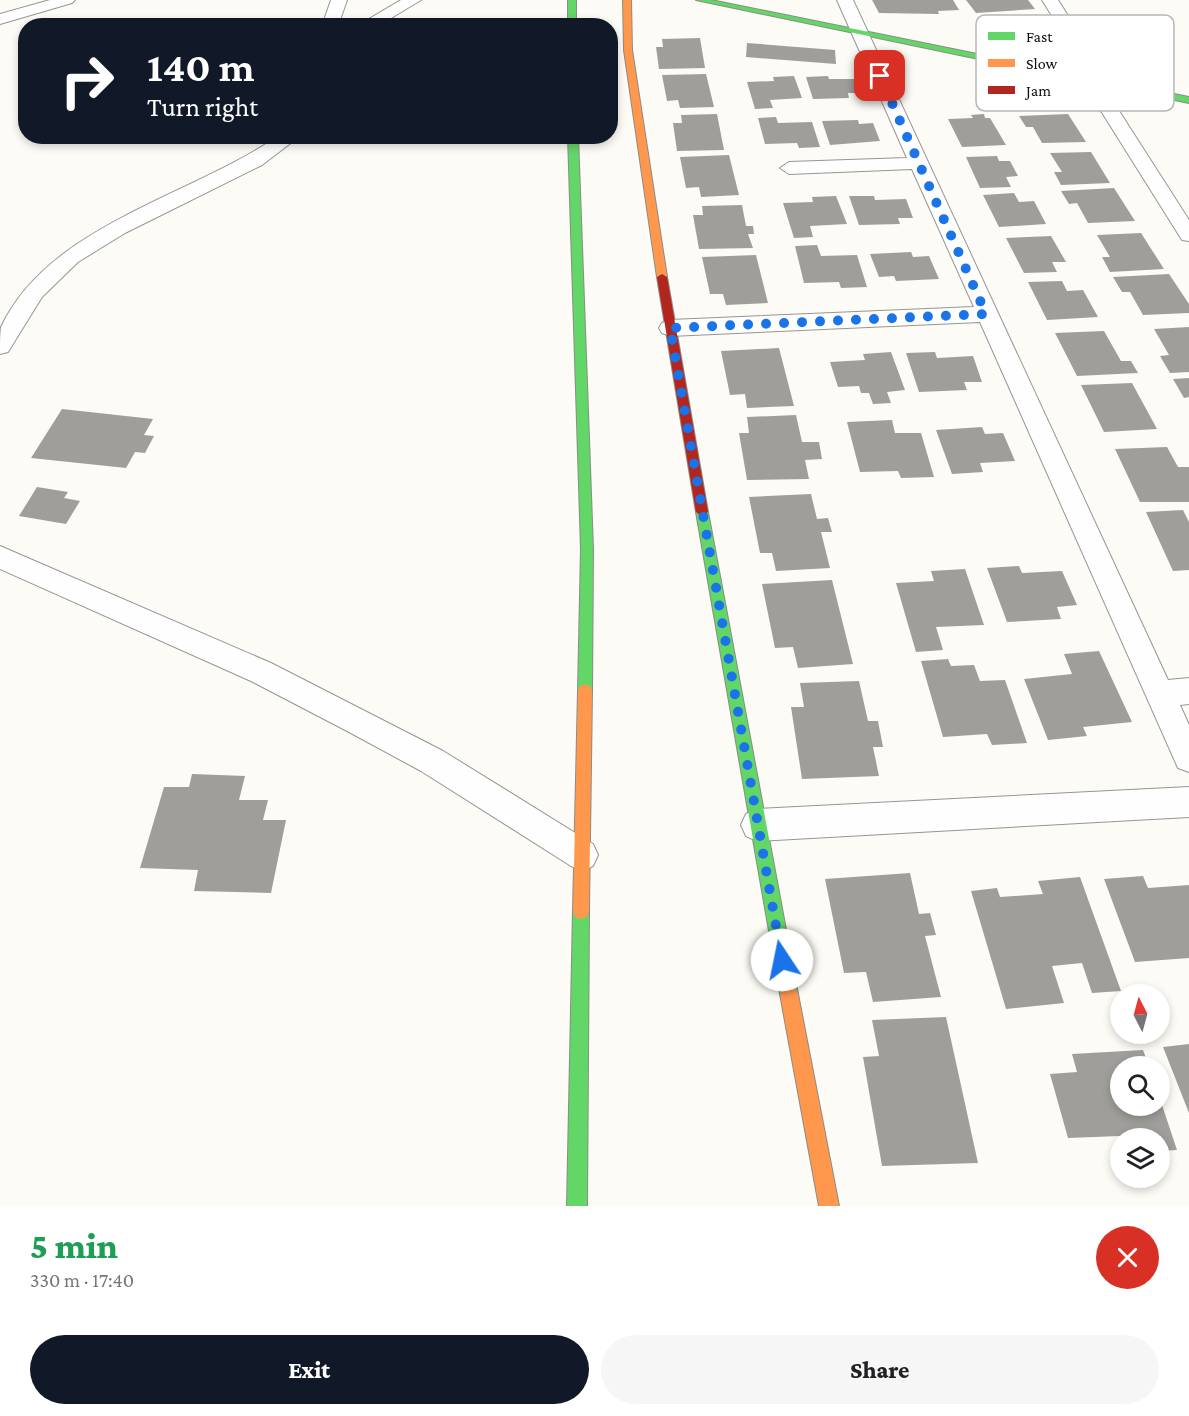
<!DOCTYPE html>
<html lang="en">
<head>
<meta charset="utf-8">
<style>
	:root { --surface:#fff; --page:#f6f6f6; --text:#202124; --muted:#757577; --accent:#111827 }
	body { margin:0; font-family:"Crimson Pro",serif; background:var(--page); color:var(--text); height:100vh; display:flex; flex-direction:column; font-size:22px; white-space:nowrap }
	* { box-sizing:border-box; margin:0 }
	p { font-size:20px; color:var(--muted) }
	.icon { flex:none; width:33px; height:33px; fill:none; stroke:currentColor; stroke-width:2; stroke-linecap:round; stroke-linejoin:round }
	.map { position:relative; height:1206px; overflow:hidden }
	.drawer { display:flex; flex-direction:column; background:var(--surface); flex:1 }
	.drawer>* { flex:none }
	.hud { position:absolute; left:18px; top:18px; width:600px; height:126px; border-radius:24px; box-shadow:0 3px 9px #0003; background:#111827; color:#fff; overflow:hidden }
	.needle { width:39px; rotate:354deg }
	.buttons { position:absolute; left:1110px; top:984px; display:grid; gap:12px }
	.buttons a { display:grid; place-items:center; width:60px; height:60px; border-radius:50%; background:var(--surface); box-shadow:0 3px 9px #0003; font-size:30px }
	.pin { position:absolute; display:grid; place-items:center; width:51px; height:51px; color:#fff; margin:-26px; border-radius:12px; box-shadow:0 3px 9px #0006 }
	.me { position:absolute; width:66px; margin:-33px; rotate:349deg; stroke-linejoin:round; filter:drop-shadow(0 0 4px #0008) }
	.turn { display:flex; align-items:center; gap:21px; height:126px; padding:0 30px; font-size:27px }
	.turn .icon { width:78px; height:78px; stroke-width:2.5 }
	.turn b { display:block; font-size:42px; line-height:51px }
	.round { display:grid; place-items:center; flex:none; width:63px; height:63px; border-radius:32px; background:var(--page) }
	.overview { display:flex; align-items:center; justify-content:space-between; height:102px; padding:0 30px }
	h1 { font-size:36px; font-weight:800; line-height:45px; color:#1e9e55 }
	.button { display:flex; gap:12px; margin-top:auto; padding:12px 30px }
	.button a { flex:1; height:69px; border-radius:36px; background:var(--accent); color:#fff; font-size:24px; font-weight:800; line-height:69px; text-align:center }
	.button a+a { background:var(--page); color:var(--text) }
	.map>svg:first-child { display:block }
</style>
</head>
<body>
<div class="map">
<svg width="1189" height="1206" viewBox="0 0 1189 1206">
	<rect width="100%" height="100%" fill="#fcfbf5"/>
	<!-- building -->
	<path fill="#a09e9a" d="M872 0H953L959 10 938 11 939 14 879 13Z
		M966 0H1028L1035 9 976 13Z
		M700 38 705 68 659 69 656 47H663L662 39Z
		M747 43 835 50 836 64 746 57Z
		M706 74 714 107 680 108 678 100 667 101 662 75Z
		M794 76 802 98 770 100 773 108 755 109 747 82 774 81 773 77Z
		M828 76 829 79H856L861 93H848L849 98 813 99 806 77Z
		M717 114 724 150 677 151 673 123H682L681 115Z
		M984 114 985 118H990L1006 145 962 147 948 119 973 118 971 115Z
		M1068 114 1086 142 1042 143 1033 127H1026L1019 116Z
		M776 117 778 123 812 122 820 147 799 148 797 143 765 144 758 118Z
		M858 120 859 124 873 123 880 141 830 145 822 121Z
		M372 136H449L448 144H370Z
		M1091 152 1110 183 1061 185 1054 172H1062L1050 153Z
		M729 155 739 195 701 197 699 187 686 188 680 157Z
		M997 156 999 161H1010L1018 176 1006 177 1011 187 980 188 966 157Z
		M1114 188 1135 221 1088 223 1077 203 1069 204 1061 191Z
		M1014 193 1019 202 1034 201 1046 224 999 227 983 195Z
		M836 196 847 224 810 226 813 237 794 238 783 203 813 202 812 197Z
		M849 196H874L875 200 906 199 913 218H898L900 224 859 225Z
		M742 205 746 226H753L754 234H748L753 248 699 249 693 215H703L702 206Z
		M1141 233 1164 269 1110 272 1102 257H1110L1097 235Z
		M1051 236 1066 262H1052L1057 272 1024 273 1006 238Z
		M817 245 821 256 857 255 867 287 841 288 839 282 804 283 795 246Z
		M911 252 913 257 929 256 939 279 896 281 894 276 879 277 870 254Z
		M756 255 768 303 726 305 723 294H710L702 257Z
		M1169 274 1189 304V313L1143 315 1130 292H1122L1113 277Z
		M1062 281 1067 291 1083 290 1098 317 1047 320 1028 282Z
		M1189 327V372L1170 373 1160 356 1169 355 1154 329Z
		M1104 331 1121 361H1131L1138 373 1077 376 1055 333Z
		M779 348 794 406 747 408 745 394 730 395 721 351Z
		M891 352 905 390 887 392 891 403 873 404 869 393H861L859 386 838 387 830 362 865 360 863 354Z
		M935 352 937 358 973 356 982 382H964L967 390 919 392 906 353Z
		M1189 378V397L1184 398 1173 379Z
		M1132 383 1157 429 1104 432 1081 385Z
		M62 409 153 419 144 435 154 436 145 453 135 452 126 468 31 458Z
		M796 415 802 442H819L822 459 805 460 809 479 747 480 739 433H749L747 417Z
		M892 420 895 433H921L934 477 901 478 898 471 860 472 847 422Z
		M982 427 985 434 1003 433 1015 461 980 463 983 472 952 474 936 430Z
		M1167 447 1178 467H1189V502H1140L1115 449Z
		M37 487 68 492 64 498 80 501 66 524 19 516Z
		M811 494 817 519 828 518 832 532H821L830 568 776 571 772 553H760L749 497Z
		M1183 510 1189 522V570L1173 571 1146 512Z
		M1019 566 1022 573 1062 571 1077 605 1057 607 1061 619 1007 622 987 568Z
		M965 569 984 625 936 627 943 650 916 652 896 583 934 581 931 571Z
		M832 580 853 664 798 668 793 647 775 648 762 584Z
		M1099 651 1132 722 1083 727 1087 736 1048 740 1024 679 1072 674 1064 654Z
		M948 659 951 666 974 665 980 681 1005 680 1027 743 992 745 987 734 943 737 921 661Z
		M859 681 868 721H878L883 747H873L879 776 802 779 791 707H804L800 683Z
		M192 774 245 776 239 800H268L263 820H286L271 893 194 891 198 870 140 868 164 787H189Z
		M910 873 919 914 930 913 936 935 925 936 941 997 873 1002 866 972 844 973 825 879Z
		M1143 876 1148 888 1189 885V958L1135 962 1104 879Z
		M1080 877 1121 991 1092 993 1082 963 1052 966 1064 1003 1006 1009 971 891 997 888 1000 897 1043 894 1038 881Z
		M946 1017 978 1163 882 1166 863 1057 879 1056 872 1020Z
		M1189 1044V1113L1163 1047Z
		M1143 1050 1149 1066H1120V1106H1160V1099L1177 1150 1160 1151V1138H1120V1136L1068 1138 1050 1074 1077 1072 1072 1054Z"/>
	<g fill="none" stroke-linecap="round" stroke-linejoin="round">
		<!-- street casing -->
		<g stroke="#969593" stroke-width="2">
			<path id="street" d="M50 0H75L72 3 0 24V14Z
				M331 0H347L338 26H322Z
				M401 0H421L378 26H357Z
				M837 0H853L1168 680 1189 678V704L1180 705 1189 725V772L1178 768 980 322 670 336 662 333 659 328 662 323 670 320 974 307 912 169 789 174 780 168 789 162 907 158Z
				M1042 0H1058L1101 68 1114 103 1189 220V241L1182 240 1096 103 1085 68Z
				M278 136H300L262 165 125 233 78 262 42 297 8 352 0 354C0 346 0 334 1 327 49 225 192 196 278 136Z
				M0 546 271 663 443 751 593 844 598 855 593 866 582 871 571 866 421 771 349 732 251 681 0 569Z
				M1189 787V817L757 841 746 836 741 825 746 814 757 809Z"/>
		</g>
		<!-- fast casing -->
		<g stroke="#8c8c89" stroke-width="2">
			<path id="fast" d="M568 0H576V26H568Z
				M696 0H711L1189 97V103Z
				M568 136H578L593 549 592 691 590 696 585 698 580 696 578 691 581 549Z
				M702 507 708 512 798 994 795 1000 789 1003 783 1000 780 994 696 512Z
				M581 903 587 905 589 911 587 1206H567L573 911 575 905Z"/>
		</g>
		<!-- slow casing -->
		<g stroke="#8c8c89" stroke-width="2">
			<path id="slow" d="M623 0H631L632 50 667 277 662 280 657 277 624 50Z
				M585 684 590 686 592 691 589 911 587 917 581 919 575 917 573 911 578 691 580 686Z
				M789 985 795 988 798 994 839 1206H819L780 994 783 988Z"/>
		</g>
		<!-- jam casing -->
		<g stroke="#8c8c89" stroke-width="2">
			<path id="jam" d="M662 274 667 277 708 512 702 517 696 512 657 277Z"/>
		</g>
		<!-- street -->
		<use href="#street" fill="#fffefe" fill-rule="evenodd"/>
		<!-- fast -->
		<use href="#fast" fill="#63d668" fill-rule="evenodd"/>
		<!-- slow -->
		<use href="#slow" fill="#ff974d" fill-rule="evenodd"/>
		<!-- jam -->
		<use href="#jam" fill="#b3261e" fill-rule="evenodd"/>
	</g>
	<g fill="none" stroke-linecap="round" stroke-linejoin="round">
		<!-- route -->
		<path stroke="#1a73e8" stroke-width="10" stroke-dasharray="0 18" d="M782 960 670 328 986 314 880 76"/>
	</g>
	<!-- legend -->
	<rect x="976" y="15" width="198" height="96" rx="9" fill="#fff" stroke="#b7b7b7" stroke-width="1.5"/>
	<rect x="988" y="32" width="27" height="8" fill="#63d668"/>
	<rect x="988" y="59" width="27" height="8" fill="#ff974d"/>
	<rect x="988" y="86" width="27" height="8" fill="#b3261e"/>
	<g font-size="16" fill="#0f0f0f">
		<text x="1026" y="42">Fast</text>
		<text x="1026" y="69">Slow</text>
		<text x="1026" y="96">Jam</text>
	</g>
</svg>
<div class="buttons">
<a><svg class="needle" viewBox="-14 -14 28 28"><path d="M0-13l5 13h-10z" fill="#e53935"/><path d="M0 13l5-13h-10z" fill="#757577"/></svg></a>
<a><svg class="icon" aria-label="search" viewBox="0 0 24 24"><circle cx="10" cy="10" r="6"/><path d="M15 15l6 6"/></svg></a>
<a><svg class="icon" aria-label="layers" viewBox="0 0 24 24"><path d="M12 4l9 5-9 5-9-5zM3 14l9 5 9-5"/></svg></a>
</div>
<div class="pin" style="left:880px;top:76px;background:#d93025"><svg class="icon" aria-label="arrive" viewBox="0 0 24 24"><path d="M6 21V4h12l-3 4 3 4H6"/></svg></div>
<svg class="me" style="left:782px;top:960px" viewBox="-20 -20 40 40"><circle r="19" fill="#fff"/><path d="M0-13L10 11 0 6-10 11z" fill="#1a73e8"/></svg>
<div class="hud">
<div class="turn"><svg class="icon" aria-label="right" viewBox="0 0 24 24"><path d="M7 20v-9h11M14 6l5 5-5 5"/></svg><div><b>140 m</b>Turn right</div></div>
</div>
</div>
<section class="drawer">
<div class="overview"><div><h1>5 min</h1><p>330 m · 17:40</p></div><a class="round" style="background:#d93025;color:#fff"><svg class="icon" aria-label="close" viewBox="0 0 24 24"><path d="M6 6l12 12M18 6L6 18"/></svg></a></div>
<div class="button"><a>Exit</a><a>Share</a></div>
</section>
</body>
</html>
